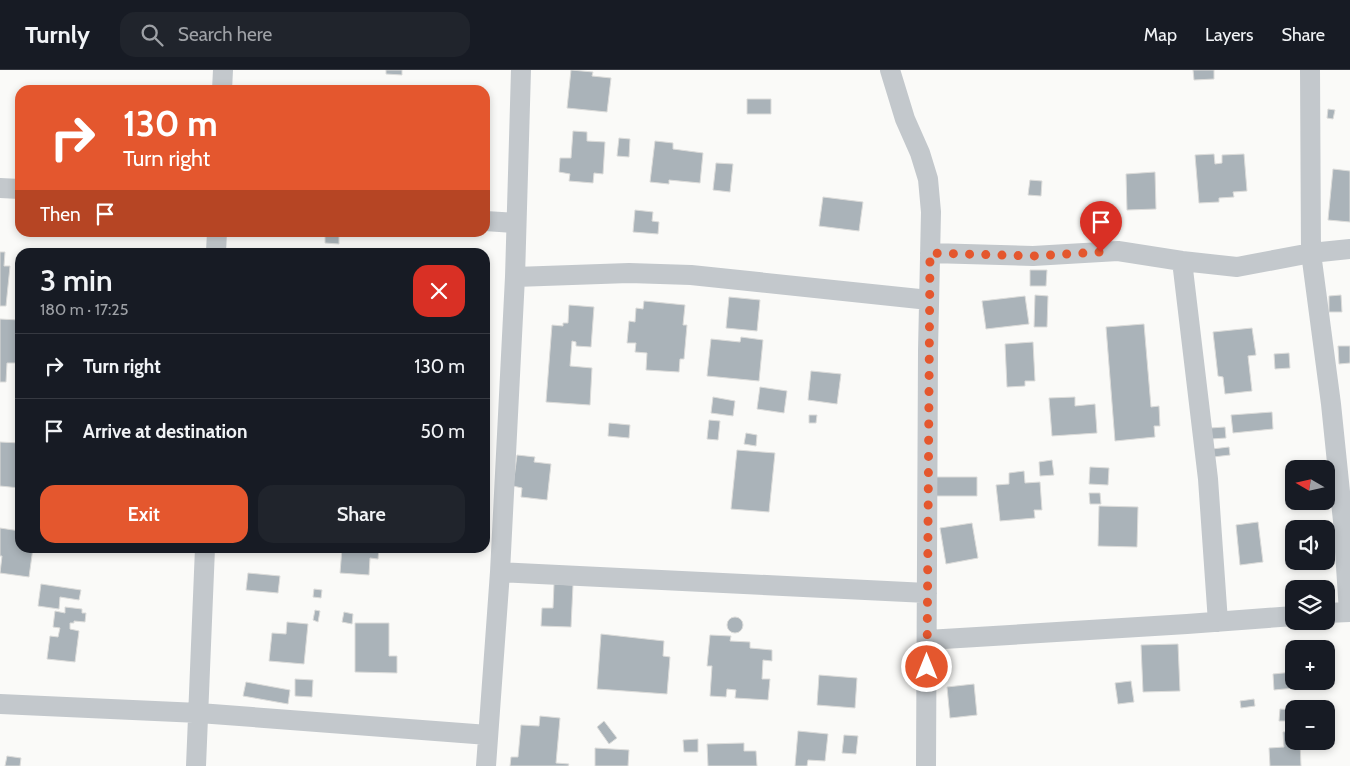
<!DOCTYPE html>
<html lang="en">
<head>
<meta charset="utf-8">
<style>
	:root { --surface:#171b24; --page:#20242c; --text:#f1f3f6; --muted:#9ea1a6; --line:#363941; --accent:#e4572e }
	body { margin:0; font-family:Cabin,sans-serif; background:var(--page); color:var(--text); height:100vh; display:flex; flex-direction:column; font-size:19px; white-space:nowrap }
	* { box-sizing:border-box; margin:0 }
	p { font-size:16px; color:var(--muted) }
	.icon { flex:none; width:28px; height:28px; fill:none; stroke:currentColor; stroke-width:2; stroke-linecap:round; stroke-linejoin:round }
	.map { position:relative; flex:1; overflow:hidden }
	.panel { position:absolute; left:15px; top:178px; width:475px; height:305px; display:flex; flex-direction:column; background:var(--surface); border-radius:15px; box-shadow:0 2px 8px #0003 }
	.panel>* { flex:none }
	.hud { position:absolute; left:15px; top:15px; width:475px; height:152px; border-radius:15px; box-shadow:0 2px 8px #0003; background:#e4572e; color:#fff; overflow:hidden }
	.needle { width:32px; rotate:279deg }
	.fabs { position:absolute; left:1285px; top:390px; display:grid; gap:10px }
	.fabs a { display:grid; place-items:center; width:50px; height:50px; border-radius:10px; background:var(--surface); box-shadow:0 2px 8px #0003; font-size:25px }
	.pin { position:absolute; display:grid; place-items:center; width:42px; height:42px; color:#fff; margin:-51px -21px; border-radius:50% 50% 50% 0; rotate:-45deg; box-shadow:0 0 5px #0007 }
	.pin .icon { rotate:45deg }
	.me { position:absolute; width:55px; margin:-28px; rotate:0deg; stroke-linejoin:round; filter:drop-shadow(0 0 4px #0008) }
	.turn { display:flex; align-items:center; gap:18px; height:105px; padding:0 25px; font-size:22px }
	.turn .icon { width:65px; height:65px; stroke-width:2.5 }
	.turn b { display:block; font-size:35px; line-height:42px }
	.then { display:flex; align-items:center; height:48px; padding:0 25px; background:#0003; gap:10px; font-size:19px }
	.round { display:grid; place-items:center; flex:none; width:52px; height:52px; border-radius:15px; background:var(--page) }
	.headline { display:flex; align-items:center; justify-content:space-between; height:85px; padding:0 25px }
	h1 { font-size:30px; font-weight:600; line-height:38px }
	.action { display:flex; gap:10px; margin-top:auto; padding:10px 25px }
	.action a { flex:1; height:58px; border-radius:15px; background:var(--accent); color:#fff; font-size:20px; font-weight:600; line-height:58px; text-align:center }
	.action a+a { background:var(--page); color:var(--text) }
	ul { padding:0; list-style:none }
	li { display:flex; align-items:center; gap:15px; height:65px; padding:0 25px; border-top:1px solid var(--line) }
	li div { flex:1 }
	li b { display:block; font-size:19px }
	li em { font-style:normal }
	header { display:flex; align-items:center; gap:30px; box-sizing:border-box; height:70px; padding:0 25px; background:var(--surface); border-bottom:1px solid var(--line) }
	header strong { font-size:24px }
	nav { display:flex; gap:28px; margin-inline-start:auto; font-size:18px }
	.search { width:350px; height:45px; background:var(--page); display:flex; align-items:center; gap:12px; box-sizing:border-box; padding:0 18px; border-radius:15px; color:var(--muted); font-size:19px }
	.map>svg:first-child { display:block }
</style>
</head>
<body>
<header>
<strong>Turnly</strong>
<div class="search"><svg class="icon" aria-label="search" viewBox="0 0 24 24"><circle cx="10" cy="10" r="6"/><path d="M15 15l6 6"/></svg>Search here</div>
<nav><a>Map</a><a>Layers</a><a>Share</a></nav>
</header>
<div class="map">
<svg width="1350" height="696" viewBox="0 0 1350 696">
	<rect width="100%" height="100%" fill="#fafaf8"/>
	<!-- building -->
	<path fill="#aab3b9" stroke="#dcdcda" d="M386 0H402V5L386 4Z
		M571 0 593 2 592 6 611 8 607 42 567 38Z
		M1193 0H1214V9L1194 10Z
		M254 17 278 20H254Z
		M747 29H771V44H747Z
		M1328 39 1335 40 1333 49 1327 48Z
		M573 61 587 62V71L605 72 603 104 594 103 593 113 569 111 570 104 559 102 560 88H571Z
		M619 68 630 69 629 87 617 86Z
		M655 71 673 73V79L703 83 700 113 669 110V114L650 112Z
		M1214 84 1215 94 1222 93V85L1244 84 1247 121 1233 122 1234 127 1219 128V132L1199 133 1195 85Z
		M716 93 733 94 730 122 713 120Z
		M1333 99 1350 101V152L1328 150Z
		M1155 102 1156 139 1127 140 1126 104Z
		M1030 110 1042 111 1041 126 1028 125Z
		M823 127 863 132 859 161 819 156Z
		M635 140 653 142 652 151 659 152 658 164 633 162Z
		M325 162H339V174L325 173Z
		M0 182H5L4 196H10L6 236H0Z
		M1030 200H1047L1046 216H1030Z
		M1035 225 1048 226 1047 257H1034Z
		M1341 225 1342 242H1329V226Z
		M1025 226 1029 254 986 259 982 231Z
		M729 227 760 230 757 261 726 258Z
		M644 231 685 235 683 255H687L684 289H680L679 302 646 300 647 283 635 282 636 273H627L629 251 635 252 636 238 643 239Z
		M569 235 594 237 591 277 576 276V272L572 271 570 296 592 298 590 335 546 332 552 255 563 256V253H568Z
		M0 249 20 250V301H18L19 293H7L6 312H0Z
		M1144 254 1151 337 1159 336 1160 356H1154L1155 367 1115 371 1106 257Z
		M1252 258 1256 285 1248 286 1252 321 1225 324 1223 307 1218 306 1213 262Z
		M741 267 763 270 759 311 707 306 711 269 740 272Z
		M1033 272 1035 311H1025V316L1007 317 1005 274Z
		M1338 276H1350V293L1339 294Z
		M1289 283 1290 298 1275 299 1274 284Z
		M811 301 841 304 837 334 808 330Z
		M760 317 787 321 784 343 757 339Z
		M713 327 735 331 733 346 711 343Z
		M1075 327V336L1095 334 1097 363 1052 366 1049 328Z
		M1272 342 1273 359 1233 363 1231 345Z
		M809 345H817L816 353H809Z
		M709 350 720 351 718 370 707 369Z
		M609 353 630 355 629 368 608 366Z
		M1225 357 1226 368 1211 369 1210 358Z
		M746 363 757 365 756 376 744 374Z
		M0 372 20 373V418L0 416Z
		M1229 377 1230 385 1213 387 1212 379Z
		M737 380 775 383 769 442 731 439Z
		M517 385 535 387 534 392 551 394 547 430 521 427 522 418 513 416Z
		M1052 390 1054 405 1040 406 1039 392Z
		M1090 397 1109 398 1108 415 1089 414Z
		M1024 401 1025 413 1040 412 1042 440H1034L1035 448 1000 451 996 415 1009 414V403Z
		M933 407H977V426H933Z
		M1089 423H1100L1101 434H1090Z
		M1099 436 1138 437 1137 477 1098 476Z
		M1258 452 1263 492 1240 495 1236 455Z
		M972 453 978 488 946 494 940 458Z
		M0 458 20 461V478H33L29 507 0 503 2 486H0Z
		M342 478H379L378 489 370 488 369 505 340 503Z
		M248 503 280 506 278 523 246 520Z
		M41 514 81 520 79 530 60 527 59 539 38 536Z
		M554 514 573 515 571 557 541 556 542 538H553Z
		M314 519 322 520 321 528 313 527Z
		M65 537 82 539V543H86L85 552 74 551V553H70V559L79 561 75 592 47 589 50 566 58 567 60 558 53 557 55 541 65 543Z
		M315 540 320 541 318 552 313 550Z
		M344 542 353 544 352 554 342 552Z
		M727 555a8 8 0 1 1 16 0a8 8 0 1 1-16 0Z
		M287 552 308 554 304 594 269 591 272 563 286 564Z
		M355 553H389V586H397V603L355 602Z
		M601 564 664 571 663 586 670 587 667 624 597 619Z
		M710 565 731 566 730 571 750 572V578L772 580V591L763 590 762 609H770L768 630 735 628 736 620 727 619 726 627 710 626 712 596H707Z
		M1178 574 1180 621 1143 622 1141 575Z
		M1294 602V611H1315V616L1274 620 1273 604Z
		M819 605 857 608 855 638 817 635Z
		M295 609 313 610 312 627 295 626Z
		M1131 611 1134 632 1118 634 1115 613Z
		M246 612 290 620 288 634 243 626Z
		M974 614 977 645 950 648 947 617Z
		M1254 629 1255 636 1241 638 1240 631Z
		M1280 639 1294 640V651H1279Z
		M540 646 560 648 556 693 569 694 568 696H510L511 687H518L521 655 539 656Z
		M604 651 617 668 609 674 597 657Z
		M798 661 828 664 825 691 808 690 807 696H795Z
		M1294 661V671H1300L1301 696H1270L1269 678 1284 677 1283 662Z
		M844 665 858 666 856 684 842 683Z
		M698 669V682H684L683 670Z
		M744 673V681H756L757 696H708L707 674Z
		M595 678 629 680 628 696H595Z
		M7 686 21 688 20 696H5Z"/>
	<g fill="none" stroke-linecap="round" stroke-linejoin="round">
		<!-- minor -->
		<path stroke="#c3c8cc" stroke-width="20" d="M890 0 905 49 920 83 928 109 931 142 928 281 926 696
			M1310 0 1311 183 1331 334 1343 451 1349 542
			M222 20 223 0
			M0 118 20 119
			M485 151 516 153
			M216 182 217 162
			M930 183 1033 186 1118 181 1182 191 1237 197 1311 183 1350 179
			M1182 191 1208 409 1218 552
			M515 207 629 203 691 205 929 230
			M500 502 927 523
			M1326 543 1350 542
			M927 570 1187 554 1294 546
			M0 634 199 643 488 665
			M196 696 205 478
			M486 696 500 502 515 207 521 0"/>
	</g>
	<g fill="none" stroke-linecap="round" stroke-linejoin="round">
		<!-- route -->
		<path stroke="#e4572e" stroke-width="9" stroke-dasharray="0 16.2" d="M927 597 930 183 1033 186 1101 182"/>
	</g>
</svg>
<div class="fabs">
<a><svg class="needle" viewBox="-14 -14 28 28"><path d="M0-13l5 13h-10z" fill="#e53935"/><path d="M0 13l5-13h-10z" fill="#9ea1a6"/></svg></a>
<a><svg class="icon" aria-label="sound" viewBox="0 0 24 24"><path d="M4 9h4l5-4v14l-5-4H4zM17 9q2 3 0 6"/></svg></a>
<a><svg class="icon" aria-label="layers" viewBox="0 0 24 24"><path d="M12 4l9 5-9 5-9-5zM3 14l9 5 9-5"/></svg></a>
<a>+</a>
<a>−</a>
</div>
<div class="pin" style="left:1101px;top:182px;background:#d93025"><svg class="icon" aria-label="arrive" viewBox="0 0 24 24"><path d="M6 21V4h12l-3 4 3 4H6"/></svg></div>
<svg class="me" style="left:927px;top:597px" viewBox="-20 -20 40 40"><circle r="17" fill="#e4572e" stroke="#fff" stroke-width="3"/><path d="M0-11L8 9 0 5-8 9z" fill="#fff"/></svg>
<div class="hud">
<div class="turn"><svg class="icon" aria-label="right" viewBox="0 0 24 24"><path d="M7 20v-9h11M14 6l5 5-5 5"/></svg><div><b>130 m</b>Turn right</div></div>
<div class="then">Then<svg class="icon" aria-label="arrive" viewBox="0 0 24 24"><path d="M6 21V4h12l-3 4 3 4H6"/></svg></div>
</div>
<section class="panel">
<div class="headline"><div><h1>3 min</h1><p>180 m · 17:25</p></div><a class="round" style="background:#d93025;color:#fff"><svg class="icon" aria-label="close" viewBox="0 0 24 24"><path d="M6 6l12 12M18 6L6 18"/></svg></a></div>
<ul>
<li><svg class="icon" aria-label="right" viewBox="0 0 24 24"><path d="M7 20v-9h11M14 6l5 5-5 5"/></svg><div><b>Turn right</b></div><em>130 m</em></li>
<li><svg class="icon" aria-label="arrive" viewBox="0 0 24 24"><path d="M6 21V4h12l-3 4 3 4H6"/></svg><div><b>Arrive at destination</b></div><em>50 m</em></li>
</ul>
<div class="action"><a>Exit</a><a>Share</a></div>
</section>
</div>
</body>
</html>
